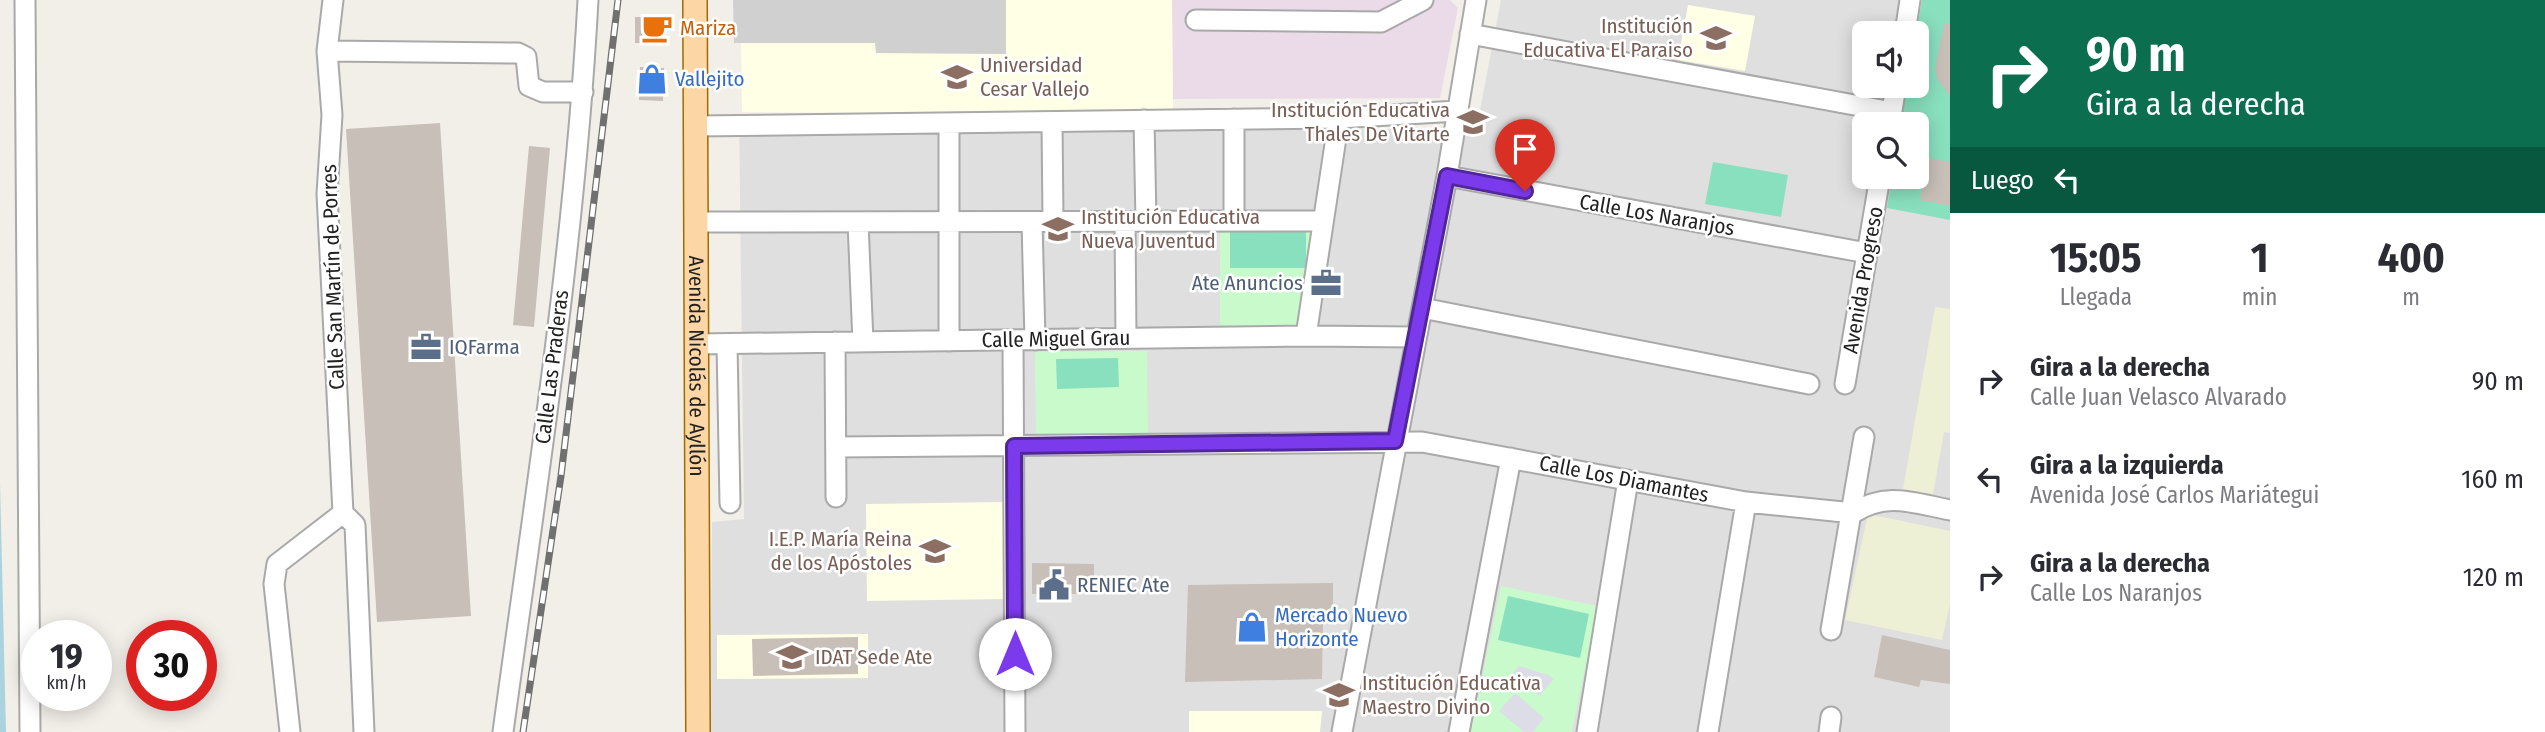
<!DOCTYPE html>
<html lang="es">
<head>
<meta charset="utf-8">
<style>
	:root { --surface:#fff; --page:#f7f7f7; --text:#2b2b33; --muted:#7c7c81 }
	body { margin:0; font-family:"Fira Sans Condensed",sans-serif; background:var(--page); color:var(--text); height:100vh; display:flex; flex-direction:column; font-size:26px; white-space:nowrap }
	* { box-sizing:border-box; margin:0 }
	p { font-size:23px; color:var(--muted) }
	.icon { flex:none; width:38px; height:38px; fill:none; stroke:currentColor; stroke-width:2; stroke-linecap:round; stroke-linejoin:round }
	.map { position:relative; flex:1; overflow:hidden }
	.side { display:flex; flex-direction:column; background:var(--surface); width:595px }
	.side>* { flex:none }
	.guide { background:#0b6e4f; color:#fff; overflow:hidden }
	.buttons { position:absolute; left:1852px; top:21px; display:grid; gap:14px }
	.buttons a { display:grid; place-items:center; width:77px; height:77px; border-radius:10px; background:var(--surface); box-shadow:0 4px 18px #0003; font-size:35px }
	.speed { position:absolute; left:21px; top:620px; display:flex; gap:14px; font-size:35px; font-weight:700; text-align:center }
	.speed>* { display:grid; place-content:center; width:91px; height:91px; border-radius:50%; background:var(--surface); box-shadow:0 4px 18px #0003; line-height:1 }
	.speed small { font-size:18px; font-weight:400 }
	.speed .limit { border:10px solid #d22; background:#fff; color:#111 }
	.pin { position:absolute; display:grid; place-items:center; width:60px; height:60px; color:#fff; margin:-72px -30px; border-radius:50% 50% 50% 0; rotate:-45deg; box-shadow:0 0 7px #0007 }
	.pin .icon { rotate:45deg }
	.me { position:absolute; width:77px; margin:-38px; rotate:0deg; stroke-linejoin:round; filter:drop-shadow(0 0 5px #0008) }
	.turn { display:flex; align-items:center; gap:24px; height:147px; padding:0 21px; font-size:32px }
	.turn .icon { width:91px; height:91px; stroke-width:2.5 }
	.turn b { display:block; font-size:49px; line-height:60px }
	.then { display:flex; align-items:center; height:66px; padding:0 21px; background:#0003; gap:14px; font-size:26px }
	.eta { display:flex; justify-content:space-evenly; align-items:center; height:119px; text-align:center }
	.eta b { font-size:42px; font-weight:700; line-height:49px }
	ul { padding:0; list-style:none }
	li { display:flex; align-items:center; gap:21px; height:98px; padding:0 21px }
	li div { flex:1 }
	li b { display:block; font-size:26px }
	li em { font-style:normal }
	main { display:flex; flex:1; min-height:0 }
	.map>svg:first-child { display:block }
</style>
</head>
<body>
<main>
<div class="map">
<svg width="1950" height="732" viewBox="0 0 1950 732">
	<rect width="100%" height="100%" fill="#f2efe9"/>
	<!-- residential -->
	<path fill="#e0dfdf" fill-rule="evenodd" d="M1501 0H1950V732H710L712 522 744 519 739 116 1476 131ZM1864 33H1916V86H1864ZM1864 124H1916V177H1864Z"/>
	<!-- industrial -->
	<path fill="#ebdbe8" d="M1172 0H1450L1458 8 1440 98 1173 99Z"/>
	<!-- education -->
	<path fill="#ffffe5" d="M1006 0H1172L1173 115 742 112 741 43H876V53L1006 54Z
		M1688 5 1755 16 1745 71 1678 60Z
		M1004 502 1005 599 867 601 866 504Z
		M868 634V678L717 679V635Z
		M1322 711 1320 732H1189V711Z"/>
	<!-- religious -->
	<path fill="#d0d0d0" d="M733 0H1006V54L876 53 875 43H734Z"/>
	<!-- farmland -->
	<path fill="#eef0d5" d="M1935 307 1950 309V433L1944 432 1933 494 1903 489Z
		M1868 514 1950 531V604L1942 640 1845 620Z"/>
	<!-- park -->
	<path fill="#c8facc" d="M1220 225H1318L1304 328H1220Z
		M1147 351 1148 438 1036 440 1035 352Z
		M1501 586 1598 606 1572 732H1471Z"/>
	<!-- pitch -->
	<path fill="#88e0be" d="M1922 0H1950V220L1887 208 1892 177H1916V124H1901L1907 86H1916V34Z
		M1713 162 1788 175 1781 217 1705 204Z
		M1306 229V268H1230V230Z
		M1118 358 1119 387 1057 389 1056 359Z
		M1508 596 1589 614 1580 658 1498 640Z"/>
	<!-- plaza -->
	<path fill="#dddde8" d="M1519 666 1548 675 1554 679 1539 696 1512 674Z
		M1515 693 1544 718 1533 732H1524L1499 711Z"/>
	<!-- water -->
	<path fill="#aad3df" d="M0 482 6 732H0Z"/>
	<!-- building -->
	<path fill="#c7bfb8" d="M635 17H663V44L635 43Z
		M1944 24H1950V96L1937 79 1935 69Z
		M640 67 664 68 663 101 639 100Z
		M440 123 471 616 377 622 346 129Z
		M529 146 550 148 534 327 513 325Z
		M1928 158 1950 162V206L1920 200Z
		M1032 563 1094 564V576H1077V594H1032Z
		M1333 583V611L1330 620H1323L1322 679 1185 682 1188 585Z
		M1882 635 1950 650V684L1921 680 1919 687 1874 677Z
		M858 637V674L753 676 752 639Z"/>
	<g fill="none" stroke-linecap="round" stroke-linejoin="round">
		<!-- minor casing -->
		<g stroke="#a9a9a9" stroke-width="23">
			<path id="minor" d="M25 0 30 732
				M333 0 327 51 332 115 327 194 343 513
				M1196 20 1381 22 1423 0
				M1905 33 1910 0
				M1470 34 1892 112
				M327 51 518 53 526 57 529 86 543 92H583
				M1144 120 1146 221
				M1052 122 1053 221
				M1890 123 1896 86
				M695 126 1339 118 1457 111
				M1447 176 1867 253
				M1234 221V119
				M695 222 1322 221
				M858 222 863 342
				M1032 222 1035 340
				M1125 222 1126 338
				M1422 308 1809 384
				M1306 336 1339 118
				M1013 340 1015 732
				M949 341V123
				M835 342 836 497
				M697 344 1306 336 1415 337
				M727 344 730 503
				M1845 384 1880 177
				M836 447 1422 442 1746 502 1853 513
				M343 513 355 525 364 732
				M1853 513C1887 491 1913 503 1950 510
				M1831 630 1864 437
				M290 732 274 584 277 564 343 513
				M503 732C536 489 575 245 588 0
				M1342 732 1447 176 1476 0
				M1459 732 1511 458
				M1587 732 1628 480
				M1708 732 1746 502
				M1829 732 1831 717"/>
		</g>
		<!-- major casing -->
		<g stroke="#a06b00" stroke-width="26">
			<g id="major">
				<path id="s1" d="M695 0 698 732"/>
			</g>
		</g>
		<!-- minor -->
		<use href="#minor" stroke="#fff" stroke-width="19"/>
		<!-- major -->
		<use href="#major" stroke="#fcd6a4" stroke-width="23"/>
		<!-- rail casing -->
		<g stroke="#707070" stroke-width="7">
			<path id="rail" d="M523 732 561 476 618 0"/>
		</g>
		<!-- rail -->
		<use href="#rail" stroke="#fff" stroke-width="4.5" stroke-dasharray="13" stroke-linecap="butt"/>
	</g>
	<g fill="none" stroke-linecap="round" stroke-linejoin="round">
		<!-- route casing -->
		<g stroke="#51269a" stroke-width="18">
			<path id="route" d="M1015 654 1014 446 1395 441 1447 176 1525 191"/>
		</g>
		<!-- route -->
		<use href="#route" stroke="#7c3aed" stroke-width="12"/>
	</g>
	<!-- icons -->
	<defs>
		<g id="cafe-bare" transform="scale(2.415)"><path d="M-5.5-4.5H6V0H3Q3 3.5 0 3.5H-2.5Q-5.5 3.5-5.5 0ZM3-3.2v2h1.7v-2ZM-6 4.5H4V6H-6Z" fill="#e8710a" stroke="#fff" stroke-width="2.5" paint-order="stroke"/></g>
		<g id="school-bare" transform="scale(2.415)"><path d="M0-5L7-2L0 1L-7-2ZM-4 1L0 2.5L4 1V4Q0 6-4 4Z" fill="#8d6e63" stroke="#fff" stroke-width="2.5" paint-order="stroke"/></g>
		<g id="university-bare" transform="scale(2.415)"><path d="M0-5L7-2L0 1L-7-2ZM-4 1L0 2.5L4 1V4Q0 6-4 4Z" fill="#8d6e63" stroke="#fff" stroke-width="2.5" paint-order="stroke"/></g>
		<g id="shop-bare" transform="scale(2.415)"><path d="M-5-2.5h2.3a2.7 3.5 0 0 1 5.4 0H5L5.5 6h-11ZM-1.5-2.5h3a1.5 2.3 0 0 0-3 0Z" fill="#3f7fe0" stroke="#fff" stroke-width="2.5" paint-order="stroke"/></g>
		<g id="office-bare" transform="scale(2.415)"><path d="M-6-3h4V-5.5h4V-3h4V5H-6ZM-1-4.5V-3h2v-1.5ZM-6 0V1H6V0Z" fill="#5c6f8a" stroke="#fff" stroke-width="2.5" paint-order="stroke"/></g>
		<g id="civic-bare" transform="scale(2.415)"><path d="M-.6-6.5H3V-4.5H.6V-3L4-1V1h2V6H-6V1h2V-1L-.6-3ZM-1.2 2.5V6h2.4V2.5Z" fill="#5c6f8a" stroke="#fff" stroke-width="2.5" paint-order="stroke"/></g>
	</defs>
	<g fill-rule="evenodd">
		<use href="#cafe-bare" x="657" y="28"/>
		<use href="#school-bare" x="1716" y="38"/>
		<use href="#university-bare" x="957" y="77"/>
		<use href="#shop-bare" x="652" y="79"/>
		<use href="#school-bare" x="1473" y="122"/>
		<use href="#school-bare" x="1058" y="229"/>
		<use href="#office-bare" x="1326" y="283"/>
		<use href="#office-bare" x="426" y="347"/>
		<use href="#school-bare" x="935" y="551"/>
		<use href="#civic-bare" x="1054" y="585"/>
		<use href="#shop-bare" x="1252" y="627"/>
		<use href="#university-bare" x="792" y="657"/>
		<use href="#school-bare" x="1339" y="695"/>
	</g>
	<g text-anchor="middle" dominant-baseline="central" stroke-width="5" stroke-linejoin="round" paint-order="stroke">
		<!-- education labels -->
		<g font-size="21" fill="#785e54" stroke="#fff" text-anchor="start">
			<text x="1693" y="26" text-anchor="end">Institución<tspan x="1693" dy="24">Educativa El Paraiso</tspan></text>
			<text x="980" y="65">Universidad<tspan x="980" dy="24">Cesar Vallejo</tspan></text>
			<text x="1450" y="110" text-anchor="end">Institución Educativa<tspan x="1450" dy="24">Thales De Vitarte</tspan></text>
			<text x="1081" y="217">Institución Educativa<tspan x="1081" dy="24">Nueva Juventud</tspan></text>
			<text x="912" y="539" text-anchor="end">I.E.P. María Reina<tspan x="912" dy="24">de los Apóstoles</tspan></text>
			<text x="815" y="657">IDAT Sede Ate</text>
			<text x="1362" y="683">Institución Educativa<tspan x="1362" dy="24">Maestro Divino</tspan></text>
		</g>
		<!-- food labels -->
		<g font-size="21" fill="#c56008" stroke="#fff" text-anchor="start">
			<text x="680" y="28">Mariza</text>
		</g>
		<!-- shop labels -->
		<g font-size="21" fill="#366cbe" stroke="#fff" text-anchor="start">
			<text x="675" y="79">Vallejito</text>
			<text x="1275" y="615">Mercado Nuevo<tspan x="1275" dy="24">Horizonte</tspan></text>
		</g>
		<!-- street labels -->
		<g font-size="21" fill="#222" stroke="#fff">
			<text transform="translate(1657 215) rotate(10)">Calle Los Naranjos</text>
			<text transform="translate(333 277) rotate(-92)">Calle San Martín de Porres</text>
			<text transform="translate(1863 280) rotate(-80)">Avenida Progreso</text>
			<text transform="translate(1056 339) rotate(-1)">Calle Miguel Grau</text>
			<text stroke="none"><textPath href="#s1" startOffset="366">Avenida Nicolás de Ayllón</textPath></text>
			<text transform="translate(552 367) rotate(-83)">Calle Las Praderas</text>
			<text transform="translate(1624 479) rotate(11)">Calle Los Diamantes</text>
		</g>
		<!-- service labels -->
		<g font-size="21" fill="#4e5e75" stroke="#fff" text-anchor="start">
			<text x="1303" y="283" text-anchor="end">Ate Anuncios</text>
			<text x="449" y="347">IQFarma</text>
			<text x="1077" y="585">RENIEC Ate</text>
		</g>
	</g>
</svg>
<div class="buttons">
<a><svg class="icon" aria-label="sound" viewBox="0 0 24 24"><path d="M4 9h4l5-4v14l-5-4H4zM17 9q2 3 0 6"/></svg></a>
<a><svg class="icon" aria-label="search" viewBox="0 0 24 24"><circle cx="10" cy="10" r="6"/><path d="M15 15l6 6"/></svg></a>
</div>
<div class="speed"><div>19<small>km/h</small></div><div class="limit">30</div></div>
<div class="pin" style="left:1525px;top:191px;background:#d93025"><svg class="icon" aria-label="arrive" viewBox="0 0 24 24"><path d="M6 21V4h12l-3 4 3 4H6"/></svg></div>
<svg class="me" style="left:1015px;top:654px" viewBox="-20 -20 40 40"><circle r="19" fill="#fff"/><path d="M0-13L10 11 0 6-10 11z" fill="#7c3aed"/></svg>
</div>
<section class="side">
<div class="guide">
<div class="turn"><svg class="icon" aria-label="right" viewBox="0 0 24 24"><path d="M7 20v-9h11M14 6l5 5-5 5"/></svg><div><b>90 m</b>Gira a la derecha</div></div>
<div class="then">Luego<svg class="icon" aria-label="left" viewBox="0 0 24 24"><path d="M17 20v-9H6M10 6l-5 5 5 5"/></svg></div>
</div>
<div class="eta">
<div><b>15:05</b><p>Llegada</p></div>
<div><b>1</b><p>min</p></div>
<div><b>400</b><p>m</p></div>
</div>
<ul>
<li><svg class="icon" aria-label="right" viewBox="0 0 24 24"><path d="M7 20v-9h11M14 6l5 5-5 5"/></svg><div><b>Gira a la derecha</b><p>Calle Juan Velasco Alvarado</p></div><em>90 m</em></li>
<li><svg class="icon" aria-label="left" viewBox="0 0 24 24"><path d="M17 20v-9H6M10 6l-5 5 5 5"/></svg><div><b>Gira a la izquierda</b><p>Avenida José Carlos Mariátegui</p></div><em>160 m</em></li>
<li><svg class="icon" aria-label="right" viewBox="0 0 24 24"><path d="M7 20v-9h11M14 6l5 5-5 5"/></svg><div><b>Gira a la derecha</b><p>Calle Los Naranjos</p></div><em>120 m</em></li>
</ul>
</section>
</main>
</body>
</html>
